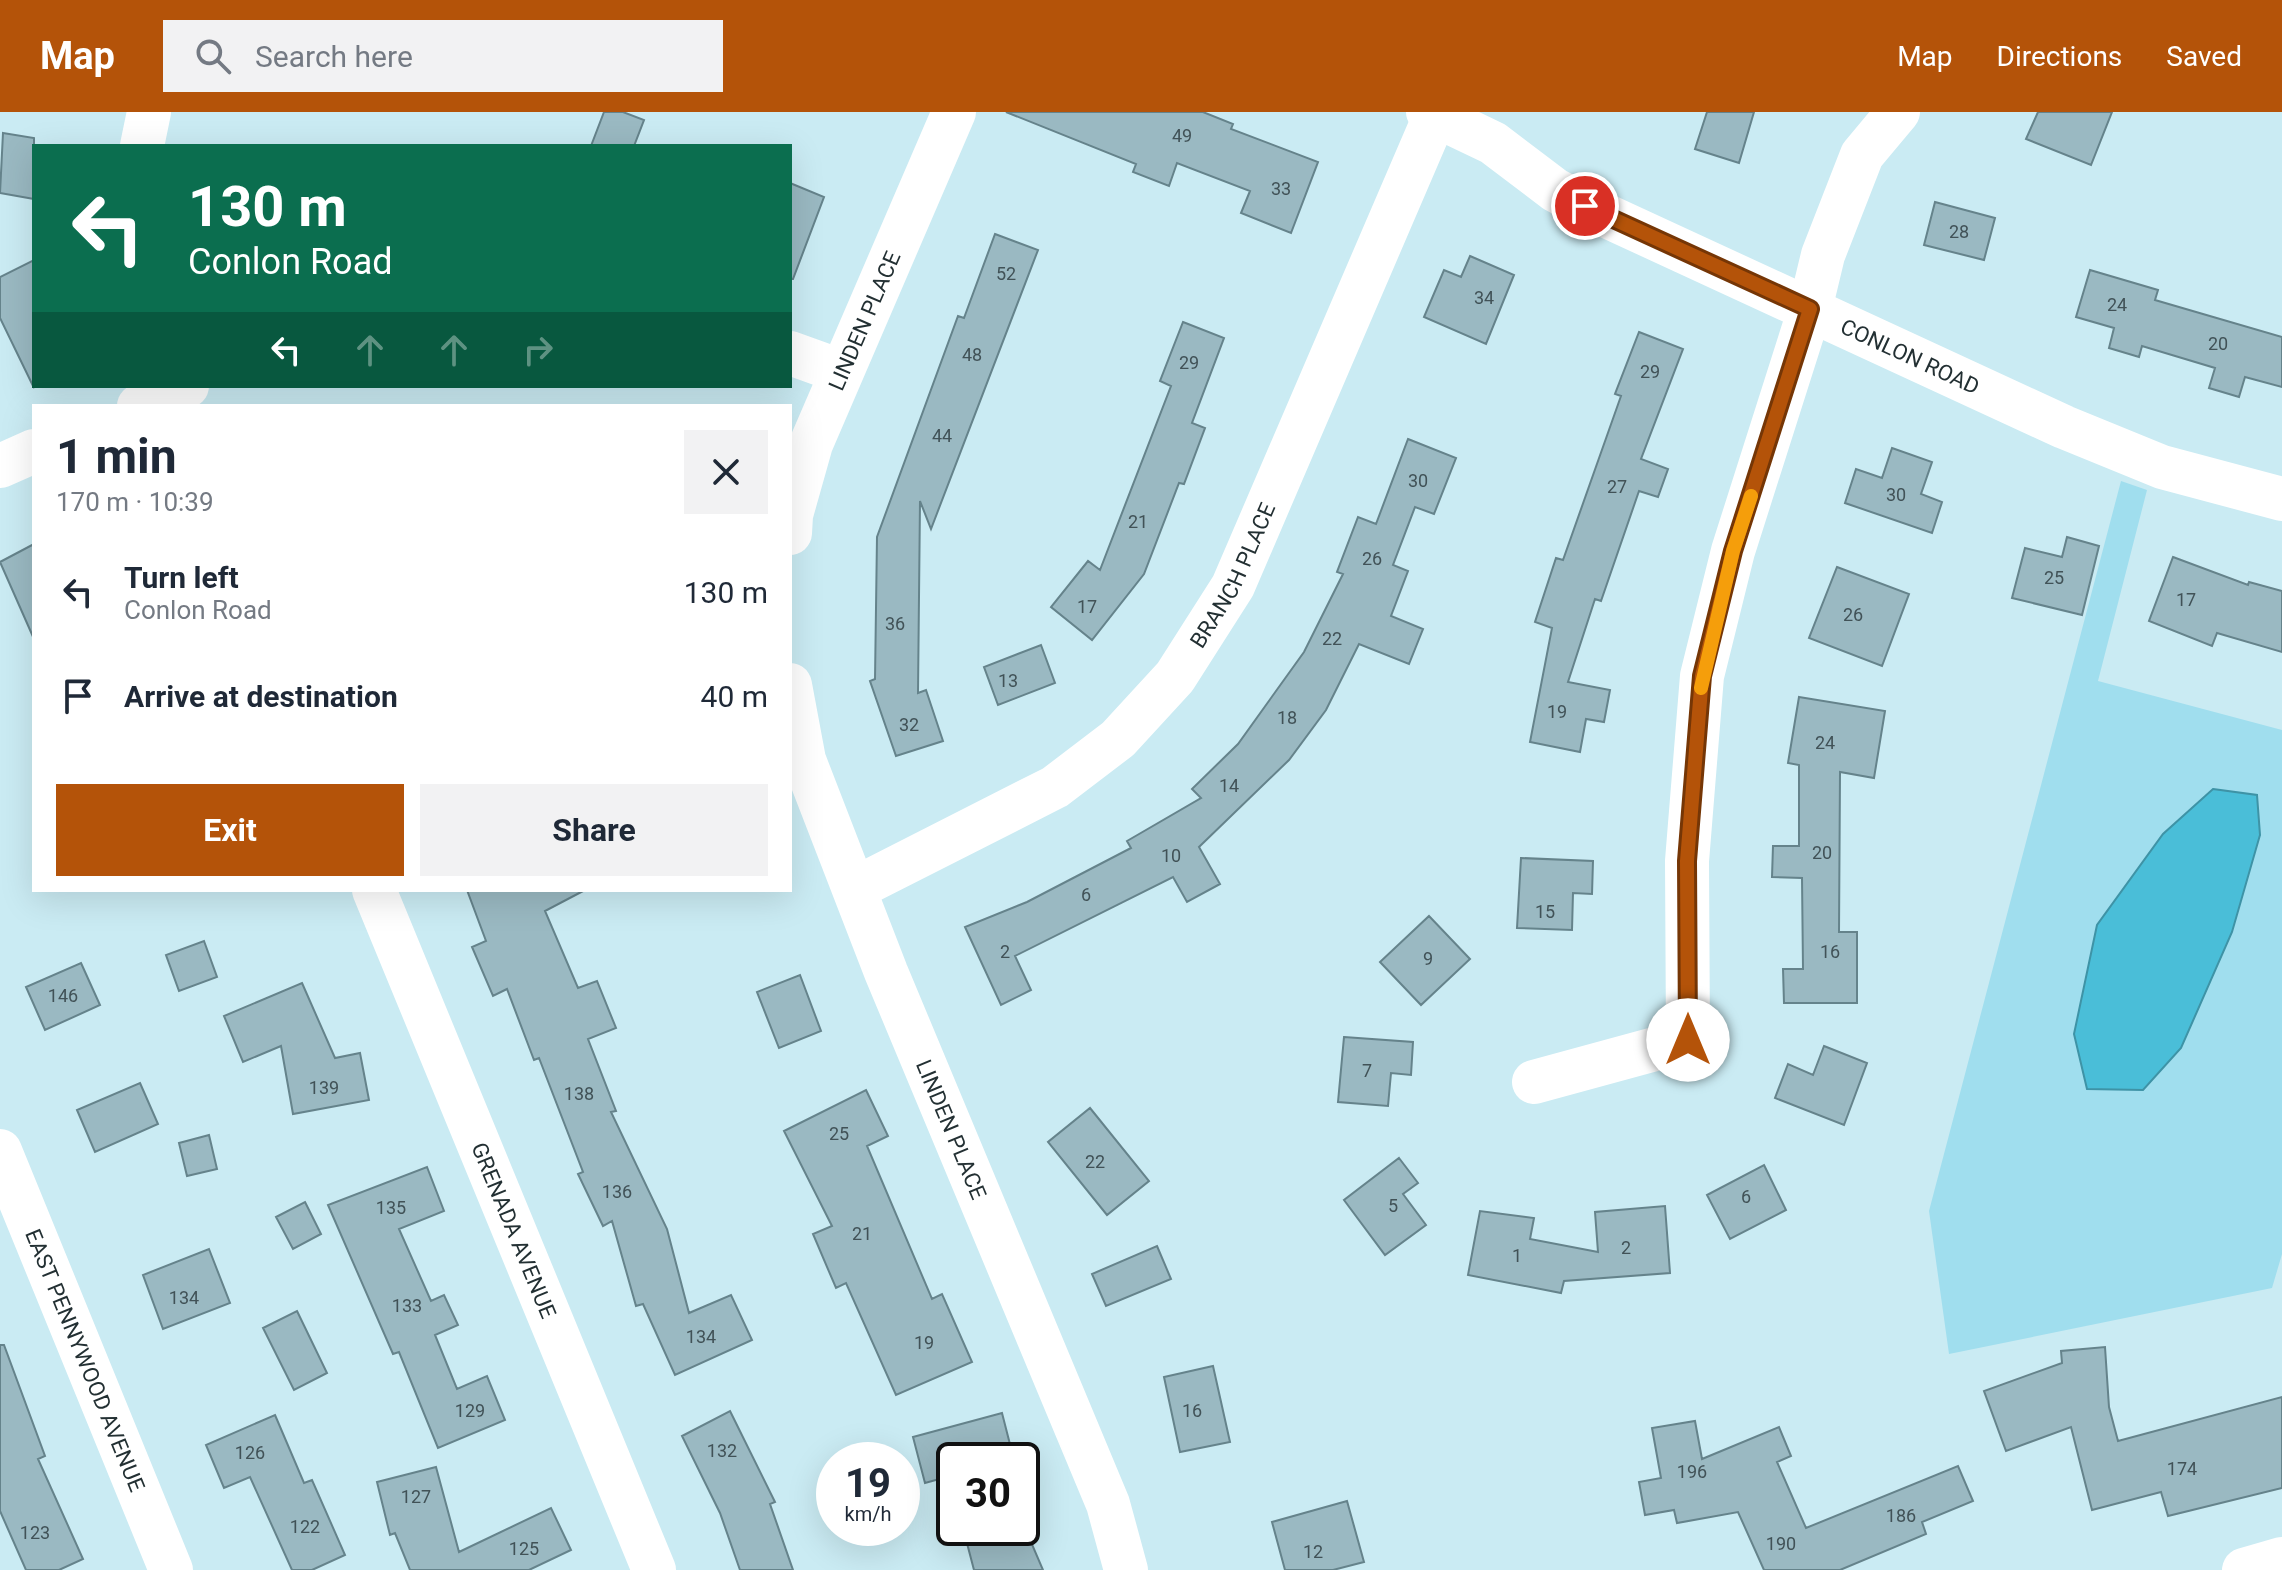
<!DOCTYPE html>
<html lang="en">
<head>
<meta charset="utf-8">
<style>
	:root { --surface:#fff; --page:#f2f2f3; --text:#1f2937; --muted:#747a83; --accent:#b45309 }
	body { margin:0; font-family:Roboto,sans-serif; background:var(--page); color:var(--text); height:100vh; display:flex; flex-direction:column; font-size:30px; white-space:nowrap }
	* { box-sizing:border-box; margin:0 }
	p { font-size:26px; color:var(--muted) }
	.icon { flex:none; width:44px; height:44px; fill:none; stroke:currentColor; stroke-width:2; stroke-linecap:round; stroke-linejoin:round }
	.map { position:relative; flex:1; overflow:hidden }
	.details { position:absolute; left:32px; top:292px; width:760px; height:488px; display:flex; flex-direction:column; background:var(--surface); border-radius:0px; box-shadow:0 8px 32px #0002 }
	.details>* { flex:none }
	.hud { position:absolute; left:32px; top:32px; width:760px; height:244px; border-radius:0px; box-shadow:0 8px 32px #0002; background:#0b6e4f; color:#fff; overflow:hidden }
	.speed { position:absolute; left:816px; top:1330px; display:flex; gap:16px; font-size:40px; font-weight:700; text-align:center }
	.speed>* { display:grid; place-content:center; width:104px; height:104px; border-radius:50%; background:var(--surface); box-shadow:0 8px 32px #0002; line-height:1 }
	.speed small { font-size:20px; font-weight:400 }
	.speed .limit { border:4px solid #111; border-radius:12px; background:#fff; color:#111 }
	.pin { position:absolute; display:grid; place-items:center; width:68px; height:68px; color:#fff; margin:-34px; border:4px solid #fff; border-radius:50%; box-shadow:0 2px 8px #0007 }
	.me { position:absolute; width:88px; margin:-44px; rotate:0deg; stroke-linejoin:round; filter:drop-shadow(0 0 6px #0008) }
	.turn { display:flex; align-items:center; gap:28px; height:168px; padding:0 24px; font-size:36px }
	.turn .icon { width:104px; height:104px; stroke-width:2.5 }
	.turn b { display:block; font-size:56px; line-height:68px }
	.lanes { display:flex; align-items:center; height:76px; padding:0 24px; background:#0003; justify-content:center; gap:40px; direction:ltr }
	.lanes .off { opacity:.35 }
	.round { display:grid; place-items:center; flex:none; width:84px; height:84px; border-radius:0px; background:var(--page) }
	.overview { display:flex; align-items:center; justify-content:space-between; height:136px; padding:0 24px }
	h1 { font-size:48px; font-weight:700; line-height:60px }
	.action { display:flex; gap:16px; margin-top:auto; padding:16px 24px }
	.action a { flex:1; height:92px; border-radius:0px; background:var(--accent); color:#fff; font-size:32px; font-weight:700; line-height:92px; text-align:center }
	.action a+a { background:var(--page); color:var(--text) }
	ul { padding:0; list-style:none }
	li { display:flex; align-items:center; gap:24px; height:104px; padding:0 24px }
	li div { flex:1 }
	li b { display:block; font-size:30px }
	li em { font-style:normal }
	header { display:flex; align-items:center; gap:48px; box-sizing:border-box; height:112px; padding:0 40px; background:var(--accent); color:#fff }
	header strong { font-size:38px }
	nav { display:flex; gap:44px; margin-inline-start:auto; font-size:28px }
	.search { width:560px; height:72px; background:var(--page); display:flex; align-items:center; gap:20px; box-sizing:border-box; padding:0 28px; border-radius:0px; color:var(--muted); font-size:30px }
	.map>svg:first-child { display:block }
</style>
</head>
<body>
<header>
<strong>Map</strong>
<div class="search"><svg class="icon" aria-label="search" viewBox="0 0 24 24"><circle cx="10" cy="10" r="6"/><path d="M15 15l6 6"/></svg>Search here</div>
<nav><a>Map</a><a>Directions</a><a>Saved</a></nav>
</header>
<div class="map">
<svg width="2282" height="1458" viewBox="0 0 2282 1458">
	<rect width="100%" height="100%" fill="#caebf3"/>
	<!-- green -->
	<path fill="#a0deee" d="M2121 369 2147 378 2098 569 2282 618V1142L2272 1176 1949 1242 1929 1099Z"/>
	<!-- water -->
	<path fill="#4abed8" stroke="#3e93a6" stroke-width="2" d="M2213 677 2257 683 2260 723 2232 820 2181 936 2143 978 2087 977 2074 922 2097 813 2163 722Z"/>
	<!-- building -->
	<path fill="#9ab9c2" stroke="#65838b" stroke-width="2" d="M604 0H623L644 8 634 34H591Z
		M1006 0H1203L1233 12 1231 17 1318 50 1291 121 1241 101 1250 79 1177 51 1169 74 1133 60 1136 52Z
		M1707 0H1754L1739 51 1695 37Z
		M2038 0H2112L2091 53 2026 27Z
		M3 21 34 26V87L0 81Z
		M790 71 824 85 793 167H790Z
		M1935 90 1995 106 1984 148 1924 133Z
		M995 122 1038 138 931 417 920 389 918 581 926 578 943 629 896 644 870 569 875 567 877 425 958 204 964 206Z
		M1470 144 1514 163 1486 232 1424 205 1444 158 1461 165Z
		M34 148V276L0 206V165Z
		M2090 158 2158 178 2155 188 2282 225V275L2245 265 2239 285 2209 276 2215 256 2142 234 2139 245 2109 236 2114 216 2076 205Z
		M1183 210 1224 226 1192 311 1205 316 1184 372 1179 371 1144 462 1092 528 1051 495 1088 449 1100 458 1171 274 1160 269Z
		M1639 220 1683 237 1641 347 1668 357 1658 385 1639 379 1601 489 1595 487 1568 570 1610 578 1604 610 1586 607 1580 640 1530 630 1552 516 1535 510 1556 446 1563 448 1621 284 1615 282Z
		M1408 327 1456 346 1434 402 1415 395 1393 453 1408 459 1391 504 1423 517 1409 552 1359 532 1326 598 1289 648 1199 735 1220 772 1187 790 1173 765 1015 844 1031 878 1001 893 965 815 1027 790 1131 736 1127 729 1201 686 1192 677 1238 632 1304 540 1343 462 1337 460 1358 405 1376 412Z
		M1892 336 1932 350 1921 382 1942 390 1932 421 1845 391 1856 357 1882 366Z
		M2067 425 2099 434 2082 503 2012 486 2025 436 2062 445Z
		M34 432V527L0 450Z
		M2173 445 2248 473 2249 470 2282 479V540L2217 521 2212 534 2149 509Z
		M1837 455 1909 482 1882 554 1809 526Z
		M1041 533 1055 571 998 593 984 555Z
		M1799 585 1885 599 1874 666 1840 660 1839 820H1857V891H1784L1783 857H1803L1802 766 1772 765 1773 734H1799V653L1788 651Z
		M1521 746 1593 749 1592 782 1573 781 1572 818 1517 816Z
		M467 778H585L545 799 578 876 597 869 616 916 588 927 616 999 611 1000 667 1117 689 1201 731 1183 752 1228 675 1263 643 1192 636 1194 612 1109 603 1114 578 1062 583 1060 539 946 534 948 507 877 493 884 472 835 486 829Z
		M1429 804 1470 847 1421 893 1380 850Z
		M204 829 217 865 179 879 166 843Z
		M81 851 100 893 45 918 26 875Z
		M800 863 821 919 779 936 757 880Z
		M302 871 335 946 360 941 369 988 293 1002 281 934 243 950 224 904Z
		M1344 925 1413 930 1411 963 1391 961 1388 994 1338 990Z
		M1824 934 1867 951 1844 1013 1775 986 1788 952 1813 963Z
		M140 971 158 1012 95 1040 77 998Z
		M866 978 888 1024 867 1034 932 1187 942 1182 972 1250 896 1283 846 1171 836 1176 813 1122 832 1114 784 1019Z
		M1090 996 1149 1069 1107 1103 1048 1030Z
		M209 1023 217 1057 187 1064 179 1031Z
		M1399 1046 1418 1071 1403 1082 1426 1113 1385 1143 1344 1088Z
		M1764 1053 1786 1098 1730 1127 1707 1083Z
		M427 1055 444 1099 399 1117 431 1189 444 1183 458 1213 435 1223 457 1277 487 1264 505 1308 438 1336 399 1240 393 1242 328 1093Z
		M305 1090 321 1122 293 1137 276 1105Z
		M1665 1094 1670 1161 1564 1169 1561 1181 1468 1163 1480 1099 1534 1106 1530 1127 1598 1140 1595 1100Z
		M1157 1134 1171 1167 1106 1194 1092 1162Z
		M209 1137 230 1191 163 1217 143 1163Z
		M297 1199 327 1261 294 1278 263 1216Z
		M0 1233H4L45 1344 38 1347 83 1447 59 1458H26L0 1399Z
		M2105 1235 2109 1295 2118 1329 2282 1285V1376L2168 1404 2161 1380 2092 1398 2071 1315 2006 1339 1984 1279 2062 1251 2061 1239Z
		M1213 1254 1230 1330 1180 1340 1164 1265Z
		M730 1299 775 1390 770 1392 793 1458H740L720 1401 682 1324Z
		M1002 1301 1014 1348H954V1363L925 1371 913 1325Z
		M275 1303 304 1371 312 1368 345 1443 312 1458H292L250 1365 224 1376 206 1333Z
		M1695 1309 1702 1347 1779 1315 1791 1344 1777 1350 1806 1416 1958 1354 1973 1389 1922 1410 1926 1422 1840 1458H1764L1738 1400 1677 1411 1674 1398 1645 1403 1639 1370 1661 1366 1652 1316Z
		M436 1355 459 1440 551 1396 571 1438 529 1458H410L395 1421 390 1423 377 1370Z
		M1347 1389 1364 1450 1333 1458H1285L1272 1410Z
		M963 1416H1025L1043 1458H974Z"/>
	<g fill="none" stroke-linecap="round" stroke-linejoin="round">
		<!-- minor -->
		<g stroke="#fff" stroke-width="44">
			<path id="s1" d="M1428 0 1493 31 1555 78 1585 94 2064 315 2162 355 2282 387"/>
			<path d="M142 34 149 0"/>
			<path d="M790 241 840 259"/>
			<path d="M139 294 187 274"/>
			<path d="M0 354 34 339"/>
			<path id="s2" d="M790 421 791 403 811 332 954 0"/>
			<path id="s3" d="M790 573 804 648 886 860 1108 1392 1126 1458"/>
			<path id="s4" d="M856 776 1055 675 1118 627 1175 565 1233 474 1435 4"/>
			<path id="s5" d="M374 778 654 1458"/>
			<path d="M1534 970 1688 928 1687 749 1702 564 1733 439 1810 197 1823 143 1862 43 1898 0"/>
			<path id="s6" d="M0 1039 171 1458"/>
			<path d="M2244 1458 2282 1447"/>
		</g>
	</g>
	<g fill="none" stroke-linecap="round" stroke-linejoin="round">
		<!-- route casing -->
		<g stroke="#753606" stroke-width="20">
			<path id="route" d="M1585 94 1810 197 1733 439 1702 564 1687 749 1688 928"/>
		</g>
		<!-- route -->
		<use href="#route" stroke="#b45309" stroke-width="14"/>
		<!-- slow -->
		<path stroke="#f59e0b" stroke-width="14" d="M1701 576 1733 439 1751 384"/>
	</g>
	<g text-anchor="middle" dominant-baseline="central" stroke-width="6" stroke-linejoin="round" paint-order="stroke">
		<!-- number labels -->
		<g font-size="18" fill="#415257">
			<text x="1182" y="23">49</text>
			<text x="1281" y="76">33</text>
			<text x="1959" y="119">28</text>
			<text x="1006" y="161">52</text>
			<text x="1484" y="185">34</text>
			<text x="2117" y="192">24</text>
			<text x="2218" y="231">20</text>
			<text x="972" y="242">48</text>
			<text x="1189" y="250">29</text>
			<text x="1650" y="259">29</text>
			<text x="942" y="323">44</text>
			<text x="1418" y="368">30</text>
			<text x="1617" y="374">27</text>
			<text x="1896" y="382">30</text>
			<text x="1138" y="409">21</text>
			<text x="1372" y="446">26</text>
			<text x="2054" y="465">25</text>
			<text x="2186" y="487">17</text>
			<text x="1087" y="494">17</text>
			<text x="1853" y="502">26</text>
			<text x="895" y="511">36</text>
			<text x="1332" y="526">22</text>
			<text x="1008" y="568">13</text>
			<text x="1557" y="599">19</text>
			<text x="1287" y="605">18</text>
			<text x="909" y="612">32</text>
			<text x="1825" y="630">24</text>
			<text x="1229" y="673">14</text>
			<text x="1822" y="740">20</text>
			<text x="1171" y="743">10</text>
			<text x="1086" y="782">6</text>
			<text x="1545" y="799">15</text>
			<text x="1005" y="839">2</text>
			<text x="1830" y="839">16</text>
			<text x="1428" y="846">9</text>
			<text x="63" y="883">146</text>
			<text x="1367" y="958">7</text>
			<text x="324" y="975">139</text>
			<text x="579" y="981">138</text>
			<text x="839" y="1021">25</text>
			<text x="1095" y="1049">22</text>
			<text x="617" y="1079">136</text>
			<text x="1746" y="1084">6</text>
			<text x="1393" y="1093">5</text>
			<text x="391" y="1095">135</text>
			<text x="862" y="1121">21</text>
			<text x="1626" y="1135">2</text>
			<text x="1517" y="1143">1</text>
			<text x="184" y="1185">134</text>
			<text x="407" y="1193">133</text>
			<text x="701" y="1224">134</text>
			<text x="924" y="1230">19</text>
			<text x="470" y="1298">129</text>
			<text x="1192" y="1298">16</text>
			<text x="722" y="1338">132</text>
			<text x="250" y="1340">126</text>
			<text x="2182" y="1356">174</text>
			<text x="1692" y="1359">196</text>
			<text x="416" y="1384">127</text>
			<text x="1901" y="1403">186</text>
			<text x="305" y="1414">122</text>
			<text x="35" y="1420">123</text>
			<text x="1781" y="1431">190</text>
			<text x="524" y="1436">125</text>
			<text x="1313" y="1439">12</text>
		</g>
		<!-- street labels -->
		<g font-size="22" fill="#233033" stroke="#dcf7fe">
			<text stroke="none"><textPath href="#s2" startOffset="226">LINDEN PLACE</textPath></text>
			<text stroke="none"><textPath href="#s1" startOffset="542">CONLON ROAD</textPath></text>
			<text stroke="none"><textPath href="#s4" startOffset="504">BRANCH PLACE</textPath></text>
			<text stroke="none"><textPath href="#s3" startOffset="474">LINDEN PLACE</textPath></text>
			<text stroke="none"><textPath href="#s5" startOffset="368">GRENADA AVENUE</textPath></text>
			<text stroke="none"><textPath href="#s6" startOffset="226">EAST PENNYWOOD AVENUE</textPath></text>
		</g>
	</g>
</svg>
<div class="speed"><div>19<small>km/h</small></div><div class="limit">30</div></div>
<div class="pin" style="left:1585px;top:94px;background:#d93025"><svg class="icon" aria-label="arrive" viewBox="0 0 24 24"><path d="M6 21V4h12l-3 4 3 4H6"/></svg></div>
<svg class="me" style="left:1688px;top:928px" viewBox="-20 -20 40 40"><circle r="19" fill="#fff"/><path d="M0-13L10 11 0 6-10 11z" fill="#b45309"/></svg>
<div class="hud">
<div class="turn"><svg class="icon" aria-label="left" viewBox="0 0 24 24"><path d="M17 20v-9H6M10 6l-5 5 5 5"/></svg><div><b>130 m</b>Conlon Road</div></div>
<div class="lanes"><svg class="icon" aria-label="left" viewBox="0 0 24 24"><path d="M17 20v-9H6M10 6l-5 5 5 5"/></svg><svg class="icon off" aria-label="ahead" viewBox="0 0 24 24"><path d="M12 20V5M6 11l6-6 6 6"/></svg><svg class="icon off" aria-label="ahead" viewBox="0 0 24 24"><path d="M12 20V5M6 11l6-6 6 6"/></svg><svg class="icon off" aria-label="right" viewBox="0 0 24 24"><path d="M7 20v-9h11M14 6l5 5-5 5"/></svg></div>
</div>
<section class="details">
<div class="overview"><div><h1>1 min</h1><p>170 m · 10:39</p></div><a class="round"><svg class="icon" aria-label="close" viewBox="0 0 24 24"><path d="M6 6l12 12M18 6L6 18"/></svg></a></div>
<ul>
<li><svg class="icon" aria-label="left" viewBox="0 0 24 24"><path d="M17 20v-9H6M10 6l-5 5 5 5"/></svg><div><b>Turn left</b><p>Conlon Road</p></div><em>130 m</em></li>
<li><svg class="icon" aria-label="arrive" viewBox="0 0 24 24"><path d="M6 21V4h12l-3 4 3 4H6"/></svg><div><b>Arrive at destination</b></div><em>40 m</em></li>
</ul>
<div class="action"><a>Exit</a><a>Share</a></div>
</section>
</div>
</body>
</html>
